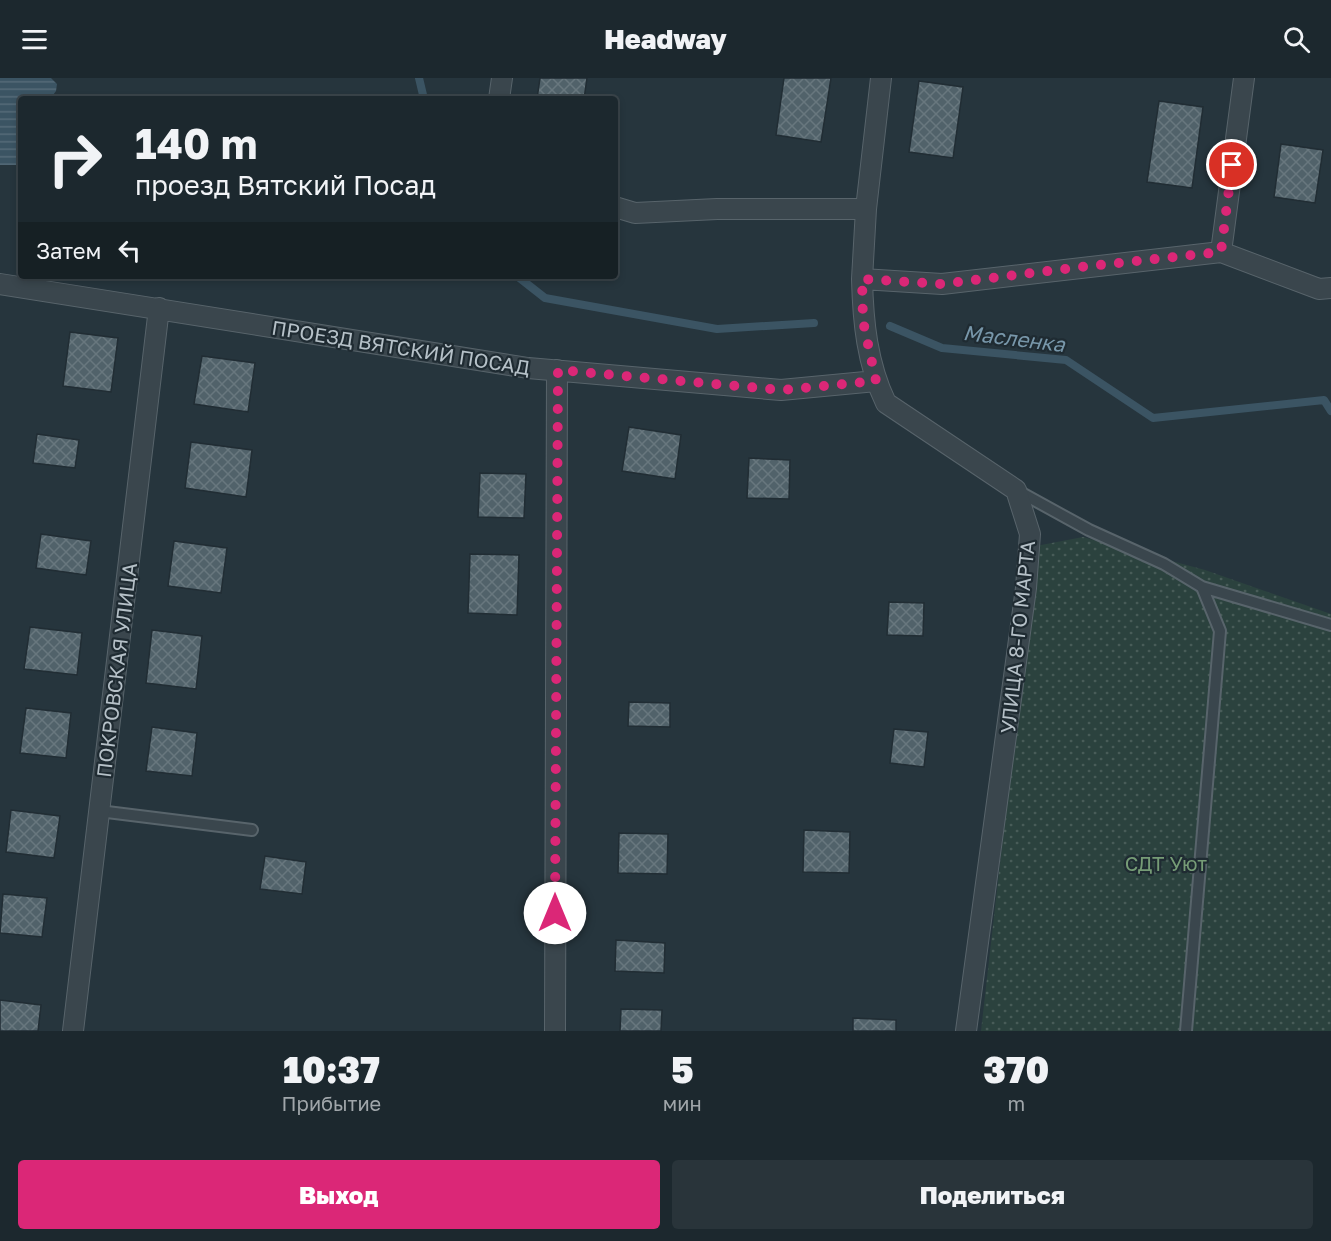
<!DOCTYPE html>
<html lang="ru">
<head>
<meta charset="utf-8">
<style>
	:root { --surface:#1c282e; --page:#29343a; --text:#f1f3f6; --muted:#a0a6aa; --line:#3a444a; --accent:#db2777 }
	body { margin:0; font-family:"Golos Text",sans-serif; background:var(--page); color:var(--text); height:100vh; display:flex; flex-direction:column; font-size:22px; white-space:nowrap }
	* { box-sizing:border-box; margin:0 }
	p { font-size:20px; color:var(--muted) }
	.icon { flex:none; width:33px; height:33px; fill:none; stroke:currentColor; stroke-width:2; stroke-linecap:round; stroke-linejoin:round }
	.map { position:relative; height:953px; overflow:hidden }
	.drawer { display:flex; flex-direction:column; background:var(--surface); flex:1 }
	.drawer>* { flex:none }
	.hud { position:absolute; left:18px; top:18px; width:600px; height:183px; border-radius:6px; box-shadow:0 3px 9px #0003,0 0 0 2px var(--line); background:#1c282e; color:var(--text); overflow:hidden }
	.pin { position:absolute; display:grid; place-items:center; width:51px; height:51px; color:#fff; margin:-26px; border:3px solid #fff; border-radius:50%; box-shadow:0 2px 6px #0007 }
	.me { position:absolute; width:66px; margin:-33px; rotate:0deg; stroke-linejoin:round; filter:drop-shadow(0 0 4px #0008) }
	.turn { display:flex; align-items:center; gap:21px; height:126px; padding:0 18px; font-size:27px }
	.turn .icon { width:78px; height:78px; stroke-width:2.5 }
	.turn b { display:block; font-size:42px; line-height:51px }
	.then { display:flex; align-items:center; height:57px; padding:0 18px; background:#0003; gap:12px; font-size:22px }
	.eta { display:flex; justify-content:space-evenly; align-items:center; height:102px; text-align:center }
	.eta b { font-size:36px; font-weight:800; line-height:42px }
	.primary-button { display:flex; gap:12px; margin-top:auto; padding:12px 18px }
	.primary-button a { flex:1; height:69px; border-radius:6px; background:var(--accent); color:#fff; font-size:24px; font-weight:800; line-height:69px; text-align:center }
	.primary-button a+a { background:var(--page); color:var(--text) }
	header { display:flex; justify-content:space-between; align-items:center; height:78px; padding:0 18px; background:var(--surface); font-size:27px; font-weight:800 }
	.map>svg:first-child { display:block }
</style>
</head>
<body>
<header><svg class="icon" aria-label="menu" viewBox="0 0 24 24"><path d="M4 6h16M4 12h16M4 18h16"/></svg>Headway<svg class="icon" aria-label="search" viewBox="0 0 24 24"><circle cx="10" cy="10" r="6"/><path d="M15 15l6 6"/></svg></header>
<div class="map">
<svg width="1331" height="953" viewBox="0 0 1331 953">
	<defs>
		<pattern id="garden-dots" width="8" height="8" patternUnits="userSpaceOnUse" patternTransform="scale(1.5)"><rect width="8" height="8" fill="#2b423e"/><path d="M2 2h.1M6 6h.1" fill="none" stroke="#485c58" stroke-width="1.8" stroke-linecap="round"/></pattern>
		<pattern id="water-rules" width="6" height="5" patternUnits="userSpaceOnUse" patternTransform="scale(1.5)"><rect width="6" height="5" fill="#3b5463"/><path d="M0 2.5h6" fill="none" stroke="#556b78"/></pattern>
		<pattern id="building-cross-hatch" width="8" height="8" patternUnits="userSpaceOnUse" patternTransform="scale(1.5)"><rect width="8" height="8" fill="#51626a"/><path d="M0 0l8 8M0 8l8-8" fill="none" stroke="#68777e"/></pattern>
	</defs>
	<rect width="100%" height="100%" fill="#26353d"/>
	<!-- garden -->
	<path fill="url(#garden-dots)" d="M1083 459 1205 492 1331 536V953H981L1036 468Z"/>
	<!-- water -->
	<path fill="url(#water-rules)" d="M0 0H51L57 6 56 13 50 21H21V87H0Z"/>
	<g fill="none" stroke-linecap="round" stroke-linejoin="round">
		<!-- stream -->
		<path stroke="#3b5463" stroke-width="8" d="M419 0 424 21
			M517 198 545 220 717 251 814 245
			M890 248 942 270 1066 282 1153 340 1324 322 1331 333"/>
	</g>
	<!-- building -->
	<path fill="url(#building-cross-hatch)" stroke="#212d34" stroke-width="1.5" d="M540 0H587L584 21H537Z
		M784 0H831L821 64 776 57Z
		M919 3 963 9 953 80 909 74Z
		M1159 23 1203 29 1192 110 1147 104Z
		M1281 66 1323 72 1315 125 1274 119Z
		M70 254 118 260 111 314 63 308Z
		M202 278 255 285 248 334 194 326Z
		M629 349 681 357 675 401 622 393Z
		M37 356 79 362 75 390 33 385Z
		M191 364 252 372 246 419 185 410Z
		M749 380 790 382 789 421 747 420Z
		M480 395 526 396 524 440 478 439Z
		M41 456 91 463 86 497 36 490Z
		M174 463 227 470 221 515 168 508Z
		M470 476 519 477 517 537 468 535Z
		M889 524 924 525 923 558 887 557Z
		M30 549 82 555 77 597 24 591Z
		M152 552 202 558 196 611 146 605Z
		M629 624 670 625V649L628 648Z
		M26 630 71 635 66 680 20 675Z
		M152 649 197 655 192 698 146 693Z
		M894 651 928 654 924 689 890 685Z
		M11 732 60 738 54 780 6 774Z
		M804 752 850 754 849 795 803 794Z
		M619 755 668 756 667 796 618 795Z
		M265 778 306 784 302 816 260 811Z
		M3 816 47 820 42 859 0 855Z
		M616 862 665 865 664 895 615 893Z
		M0 922 41 927 38 953H0Z
		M621 931 662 932 661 953H620Z
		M853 940 896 942V953H853Z"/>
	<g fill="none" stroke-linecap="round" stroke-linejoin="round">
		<!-- lane casing -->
		<g stroke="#58646b" stroke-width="14">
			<path id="lane" d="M1016 412 1089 452 1164 486 1202 509 1220 553 1186 953
				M1202 509 1331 547
				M99 733 252 752"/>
		</g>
		<!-- street casing -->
		<g stroke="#58646b" stroke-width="22">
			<path id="street" d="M499 21 502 0
				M615 129 635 135 717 131H866L862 201 942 206 1221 174 1319 211 1331 210
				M866 131 881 0
				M1221 174 1244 0
				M862 201C863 243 867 286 886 325L1016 412 1030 456 1026 510 966 953
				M0 206 528 290 781 312 876 303
				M73 953 159 230
				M555 953 557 292"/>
		</g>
		<!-- lane -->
		<use href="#lane" stroke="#3a464d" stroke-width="10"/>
		<!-- street -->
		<use href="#street" stroke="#3a464d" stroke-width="20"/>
	</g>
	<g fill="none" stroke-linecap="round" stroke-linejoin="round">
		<!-- route -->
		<path stroke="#db2777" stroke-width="10" stroke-dasharray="0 18" d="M555 835 558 292 782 312 876 303 863 243 862 201 942 206 1081 189 1221 174 1232 87"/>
	</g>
	<g text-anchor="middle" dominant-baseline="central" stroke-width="4.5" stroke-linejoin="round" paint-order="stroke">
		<!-- street labels -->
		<g font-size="20" fill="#b6c1c8" stroke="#1f2b32">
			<text transform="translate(401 269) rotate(9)">ПРОЕЗД ВЯТСКИЙ ПОСАД</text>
			<text transform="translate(1017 559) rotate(-84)">УЛИЦА 8-ГО МАРТА</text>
			<text transform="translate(116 592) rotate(-83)">ПОКРОВСКАЯ УЛИЦА</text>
		</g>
		<!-- park labels -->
		<g font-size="20" fill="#769c76" stroke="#1f2b32">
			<text x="1166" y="785">СДТ Уют</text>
		</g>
		<!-- water labels -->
		<g font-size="21" font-style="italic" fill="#7897aa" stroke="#1f2b32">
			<text transform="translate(1014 260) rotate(7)">Масленка</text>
		</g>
	</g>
</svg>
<div class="pin" style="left:1232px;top:87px;background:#d93025"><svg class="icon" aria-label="arrive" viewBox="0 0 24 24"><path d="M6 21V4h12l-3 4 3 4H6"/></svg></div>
<svg class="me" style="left:555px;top:835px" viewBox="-20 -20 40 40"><circle r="19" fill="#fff"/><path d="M0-13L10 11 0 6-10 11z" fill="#db2777"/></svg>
<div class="hud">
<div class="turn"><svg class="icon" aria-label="right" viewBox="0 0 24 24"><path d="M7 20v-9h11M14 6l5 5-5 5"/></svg><div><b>140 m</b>проезд Вятский Посад</div></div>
<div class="then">Затем<svg class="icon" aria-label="left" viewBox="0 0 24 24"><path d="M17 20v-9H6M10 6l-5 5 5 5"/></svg></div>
</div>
</div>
<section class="drawer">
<div class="eta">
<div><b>10:37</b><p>Прибытие</p></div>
<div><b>5</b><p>мин</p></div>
<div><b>370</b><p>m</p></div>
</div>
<div class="primary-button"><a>Выход</a><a>Поделиться</a></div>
</section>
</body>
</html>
